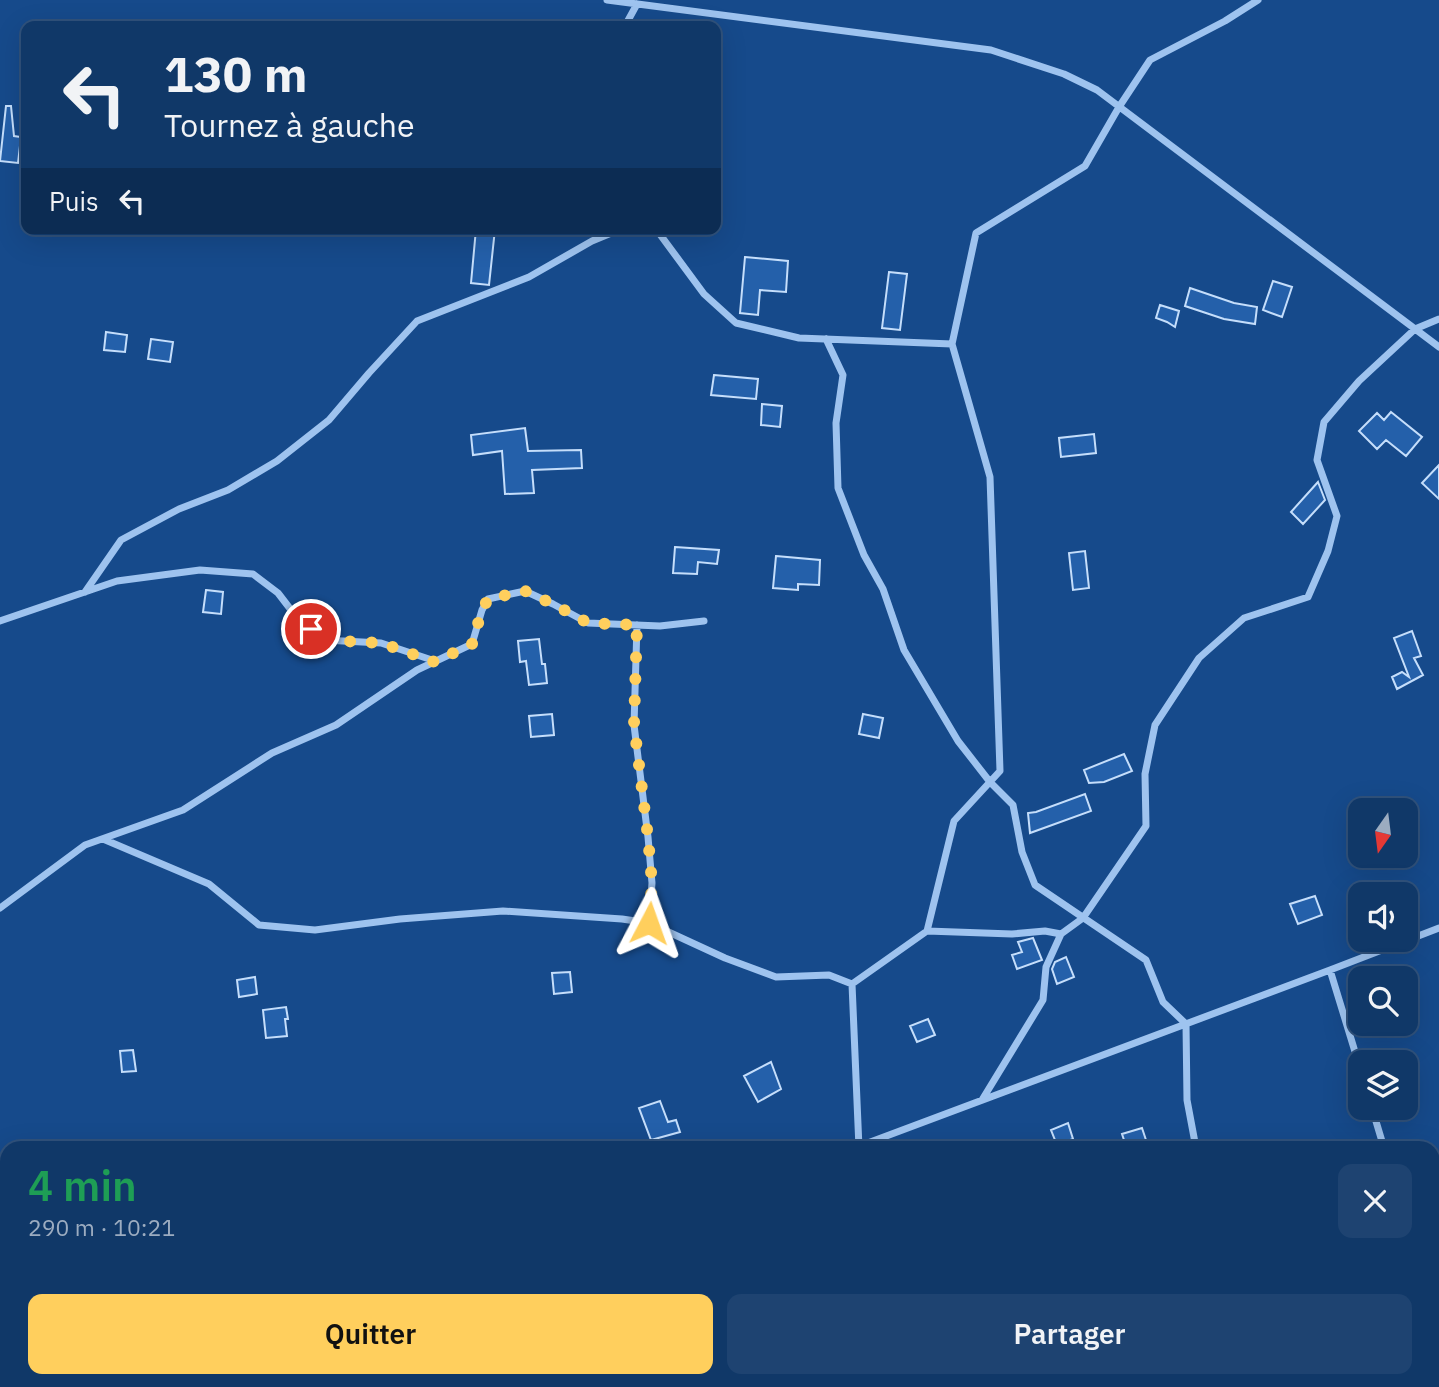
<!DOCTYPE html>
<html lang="fr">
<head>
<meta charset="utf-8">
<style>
	:root { --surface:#103868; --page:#1e4371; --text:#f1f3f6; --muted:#9cacc0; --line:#30527c; --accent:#ffcf5d }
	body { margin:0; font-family:"IBM Plex Sans",sans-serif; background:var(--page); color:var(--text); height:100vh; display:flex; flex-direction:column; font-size:26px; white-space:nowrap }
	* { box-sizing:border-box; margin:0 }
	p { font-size:23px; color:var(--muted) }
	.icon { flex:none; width:38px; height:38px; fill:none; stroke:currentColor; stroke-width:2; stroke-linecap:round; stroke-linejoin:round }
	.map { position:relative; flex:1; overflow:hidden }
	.sheet { position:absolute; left:0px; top:1141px; width:1440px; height:247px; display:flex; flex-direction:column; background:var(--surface); border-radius:21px 21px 0 0; box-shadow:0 7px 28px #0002,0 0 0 2px var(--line) }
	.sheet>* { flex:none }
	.guide { position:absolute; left:21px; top:21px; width:700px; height:214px; border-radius:14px; box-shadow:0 7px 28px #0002,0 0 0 2px var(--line); background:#103868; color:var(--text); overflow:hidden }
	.needle { width:46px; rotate:194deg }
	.fabs { position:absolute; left:1348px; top:798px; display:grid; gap:14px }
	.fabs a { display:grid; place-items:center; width:70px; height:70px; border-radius:14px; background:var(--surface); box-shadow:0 7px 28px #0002,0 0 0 2px var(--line); font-size:35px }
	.pin { position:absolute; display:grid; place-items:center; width:60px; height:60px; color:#fff; margin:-30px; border:4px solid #fff; border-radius:50%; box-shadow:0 2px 7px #0007 }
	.me { position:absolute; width:77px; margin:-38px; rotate:4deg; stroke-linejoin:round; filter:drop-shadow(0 0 5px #0008) }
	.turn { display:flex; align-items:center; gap:24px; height:147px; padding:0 28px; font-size:32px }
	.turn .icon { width:91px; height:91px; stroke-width:2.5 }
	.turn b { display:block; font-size:49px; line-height:60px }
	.then { display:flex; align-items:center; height:66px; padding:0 28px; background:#0003; gap:14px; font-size:26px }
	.round { display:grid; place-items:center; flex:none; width:74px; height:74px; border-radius:14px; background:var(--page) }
	.headline { display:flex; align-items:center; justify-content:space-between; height:119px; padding:0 28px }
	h1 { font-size:42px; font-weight:600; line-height:52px; color:#1e9e55 }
	.action { display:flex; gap:14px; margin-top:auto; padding:14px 28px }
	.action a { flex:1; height:80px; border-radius:14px; background:var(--accent); color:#111; font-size:28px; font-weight:600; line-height:80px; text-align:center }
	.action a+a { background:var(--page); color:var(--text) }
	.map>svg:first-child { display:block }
</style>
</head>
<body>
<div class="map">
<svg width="1439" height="1387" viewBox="0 0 1439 1387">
	<rect width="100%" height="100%" fill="#164a8b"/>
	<!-- building -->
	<path fill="#2460aa" stroke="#c5defb" stroke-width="2" d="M6 106H11L14 136 21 137 18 163 0 161Z
		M476 229H495L489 285 471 283Z
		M745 257 788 261 786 292 760 290 758 315 740 313Z
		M889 272 907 274 900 330 882 328Z
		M1273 281 1292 287 1282 317 1263 310Z
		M1190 288 1234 303 1257 307 1255 324 1224 319 1185 306Z
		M1160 305 1179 311 1175 327 1167 322 1156 318Z
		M106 332 127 335 125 352 104 350Z
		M151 339 173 342 170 362 148 359Z
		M714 375 758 379 756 399 711 395Z
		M762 404 782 406 780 427 761 425Z
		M1391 412 1422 437 1406 456 1386 440 1377 449 1359 431 1377 413 1384 420Z
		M525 428 528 451 581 450 582 468 532 470 534 493 505 494 502 451 473 455 471 435Z
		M1094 434 1096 453 1061 457 1059 438Z
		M1439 465V499L1422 483Z
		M1318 482 1325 500 1303 524 1291 512Z
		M675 547 719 550 717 564 698 562 697 574 673 573Z
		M1085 551 1089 588 1073 590 1069 553Z
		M776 556 820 560 819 585 798 584V590L773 588Z
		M206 590 223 592 221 614 203 612Z
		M1412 631 1421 656 1414 658 1423 675 1397 689 1392 677 1402 672 1409 677 1394 638Z
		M539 639 542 664H545L547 683 529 685 526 661 520 662 518 641Z
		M552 714 554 735 531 737 529 716Z
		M863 714 883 718 879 738 859 734Z
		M1124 754 1132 771 1104 782 1089 783 1084 770Z
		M1085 794 1091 811 1030 833 1028 813 1036 812Z
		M1315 896 1322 915 1298 924 1290 904Z
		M1033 938 1042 960 1017 969 1012 955 1022 952 1018 942Z
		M1066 957 1074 977 1057 984 1052 969 1055 962Z
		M570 972 572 992 554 994 552 973Z
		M255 977 257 994 239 997 237 980Z
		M286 1007 288 1019H285L287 1036 266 1038 263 1010Z
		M928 1019 935 1035 917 1042 910 1026Z
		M133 1050 136 1071 122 1072 120 1051Z
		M771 1062 781 1089 758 1102 744 1076Z
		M660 1101 668 1122 676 1120 680 1132 651 1140 639 1108Z
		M1068 1123 1073 1139 1057 1145 1051 1130Z
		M1142 1128 1146 1140 1126 1146 1122 1134Z"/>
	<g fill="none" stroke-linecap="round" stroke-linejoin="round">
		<!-- minor -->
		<path stroke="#9ec3ef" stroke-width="7" d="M607 0 991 50 1064 74 1097 90 1439 347
			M625 26 637 4
			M656 229 704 294 736 323 799 338 952 344
			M826 339 843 375 836 423 838 488 864 555 883 589 904 650 958 741 990 782 1013 805 1022 852 1035 885 1146 960 1163 1002 1186 1024 1187 1100 1196 1148
			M85 592 121 540 179 509 228 490 277 461 329 420 369 373 417 321 529 277 592 241 621 229
			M0 621 117 581 200 570 253 574 278 593 298 619 324 640 381 643 435 661
			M637 625 634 725 648 837 652 883 649 923
			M103 839 209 884 259 925 315 930 400 919 503 911 622 919 649 923 725 958 776 977 829 975 852 984
			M0 908 85 845 183 810 272 753 336 725 417 670 472 644 482 610 488 599 525 591 553 604 588 623 660 626 704 621
			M927 931 1012 934 1045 931 1061 934
			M1330 970 1360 1068
			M982 1100 1043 1000 1046 967 1061 934 1083 918 1146 826 1145 774 1155 725 1199 658 1244 618 1308 597 1328 551 1337 516 1317 460 1324 422 1359 381 1415 329 1439 319
			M1372 1108 1384 1148
			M857 1147 1330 970 1439 928
			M859 1148 852 984 927 931 954 821 1000 771 990 477 952 344 976 233 1085 166 1119 107 1150 60 1225 21 1258 0
			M1433 1334 1439 1363
			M0 1360 7 1367
			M16 1381 21 1387
			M919 1381 922 1387
			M608 1387 626 1381"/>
		<!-- tertiary -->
		<path stroke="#9ec3ef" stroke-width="12" d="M1433 1267 1439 1265
			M1098 1387 1116 1381"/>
	</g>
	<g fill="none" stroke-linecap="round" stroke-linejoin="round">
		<!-- route -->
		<path stroke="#ffcf5d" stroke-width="12" stroke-dasharray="0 21.6" d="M311 629 324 640 381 643 435 662 472 644 482 610 488 599 525 591 553 604 588 623 637 625 634 725 648 837 652 883 649 923"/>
	</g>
</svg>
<div class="fabs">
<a><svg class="needle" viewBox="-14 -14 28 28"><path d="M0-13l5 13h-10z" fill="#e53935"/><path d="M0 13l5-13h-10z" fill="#9cacc0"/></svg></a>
<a><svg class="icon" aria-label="sound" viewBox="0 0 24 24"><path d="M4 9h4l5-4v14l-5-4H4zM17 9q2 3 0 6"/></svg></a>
<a><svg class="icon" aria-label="search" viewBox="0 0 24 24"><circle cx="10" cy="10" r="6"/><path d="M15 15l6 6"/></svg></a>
<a><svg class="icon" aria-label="layers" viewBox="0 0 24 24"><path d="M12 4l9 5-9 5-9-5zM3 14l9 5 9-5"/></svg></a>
</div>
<div class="pin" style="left:311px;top:629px;background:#d93025"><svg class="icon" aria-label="arrive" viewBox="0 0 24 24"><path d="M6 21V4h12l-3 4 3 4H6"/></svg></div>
<svg class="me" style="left:649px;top:923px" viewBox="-20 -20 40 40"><path d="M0-17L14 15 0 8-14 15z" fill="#ffcf5d" stroke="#fff" stroke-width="4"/></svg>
<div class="guide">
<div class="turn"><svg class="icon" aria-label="left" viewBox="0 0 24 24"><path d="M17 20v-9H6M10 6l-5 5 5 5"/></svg><div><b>130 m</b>Tournez à gauche</div></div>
<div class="then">Puis<svg class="icon" aria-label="left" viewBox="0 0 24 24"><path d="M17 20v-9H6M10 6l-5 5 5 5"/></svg></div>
</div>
<section class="sheet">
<div class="headline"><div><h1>4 min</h1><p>290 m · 10:21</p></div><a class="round"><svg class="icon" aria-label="close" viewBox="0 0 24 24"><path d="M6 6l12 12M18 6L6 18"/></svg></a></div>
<div class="action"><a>Quitter</a><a>Partager</a></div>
</section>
</div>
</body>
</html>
